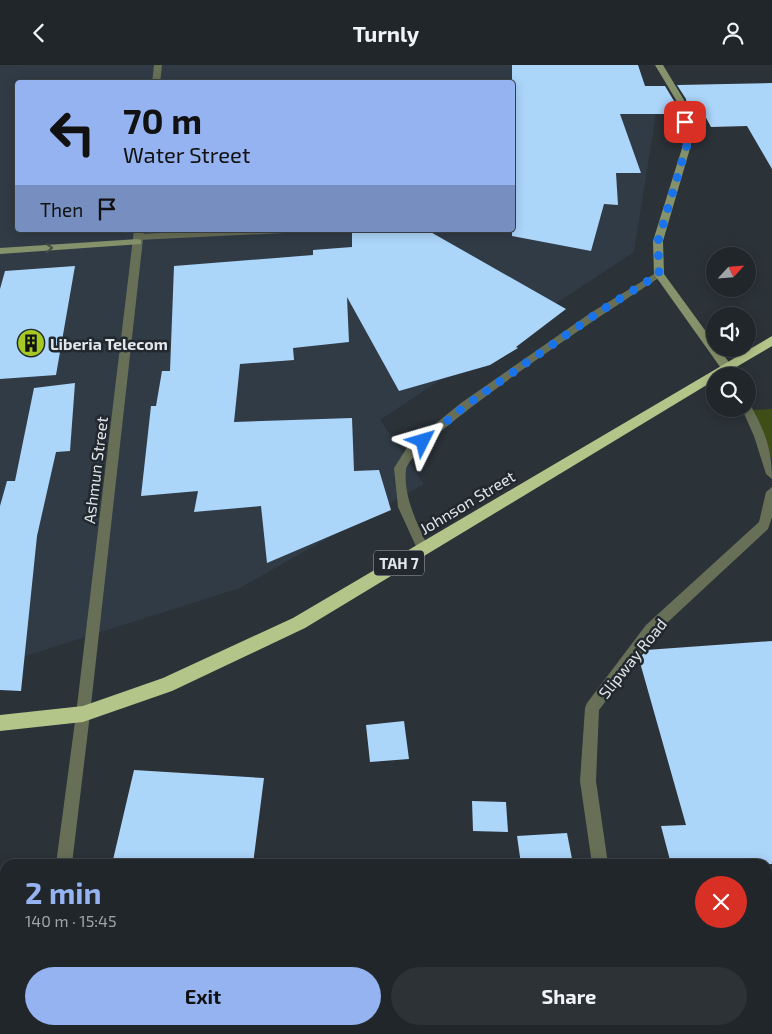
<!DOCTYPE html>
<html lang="en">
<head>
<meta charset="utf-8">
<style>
	:root { --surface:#20262a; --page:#2d3236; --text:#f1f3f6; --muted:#a2a5a8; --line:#3d4347; --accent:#95b2f1 }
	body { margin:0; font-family:"Exo 2",sans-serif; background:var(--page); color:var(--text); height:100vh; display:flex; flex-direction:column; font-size:19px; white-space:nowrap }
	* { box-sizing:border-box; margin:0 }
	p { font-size:16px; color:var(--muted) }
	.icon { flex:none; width:28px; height:28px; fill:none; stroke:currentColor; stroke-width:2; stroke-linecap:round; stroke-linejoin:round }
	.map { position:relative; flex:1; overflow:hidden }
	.side { position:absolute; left:0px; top:794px; width:772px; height:176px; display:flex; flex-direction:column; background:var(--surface); border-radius:15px 15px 0 0; box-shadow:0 2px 12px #0003,0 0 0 1px var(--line) }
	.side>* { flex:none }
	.top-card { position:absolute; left:15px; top:15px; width:500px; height:152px; border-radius:5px; box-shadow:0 2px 12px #0003,0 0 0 1px var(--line); background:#95b2f1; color:#111; overflow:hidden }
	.needle { width:32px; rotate:64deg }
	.fabs { position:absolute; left:706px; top:182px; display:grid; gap:10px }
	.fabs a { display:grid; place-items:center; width:50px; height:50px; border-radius:50%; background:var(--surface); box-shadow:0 2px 12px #0003,0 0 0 1px var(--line); font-size:25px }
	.pin { position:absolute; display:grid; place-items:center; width:42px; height:42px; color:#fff; margin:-21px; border-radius:10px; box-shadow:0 2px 8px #0006 }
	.me { position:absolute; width:55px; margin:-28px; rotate:50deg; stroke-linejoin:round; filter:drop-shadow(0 0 4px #0008) }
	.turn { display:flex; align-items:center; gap:18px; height:105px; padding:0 25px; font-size:22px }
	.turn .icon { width:65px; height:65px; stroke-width:2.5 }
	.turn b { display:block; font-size:35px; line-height:42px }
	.then { display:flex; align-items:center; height:48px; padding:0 25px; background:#0003; gap:10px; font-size:19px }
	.round { display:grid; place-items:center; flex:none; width:52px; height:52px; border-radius:26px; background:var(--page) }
	.head { display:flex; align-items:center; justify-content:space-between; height:85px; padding:0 25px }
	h1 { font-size:30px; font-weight:700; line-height:38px; color:var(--accent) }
	.cta { display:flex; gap:10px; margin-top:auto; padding:10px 25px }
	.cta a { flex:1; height:58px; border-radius:30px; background:var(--accent); color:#111; font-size:20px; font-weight:700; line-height:58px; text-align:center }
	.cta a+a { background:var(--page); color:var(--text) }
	header { display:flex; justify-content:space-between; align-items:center; height:65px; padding:0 25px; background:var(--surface); font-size:22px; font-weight:700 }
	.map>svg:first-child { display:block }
</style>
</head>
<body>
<header><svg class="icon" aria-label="back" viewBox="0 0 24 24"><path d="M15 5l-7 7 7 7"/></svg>Turnly<svg class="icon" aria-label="person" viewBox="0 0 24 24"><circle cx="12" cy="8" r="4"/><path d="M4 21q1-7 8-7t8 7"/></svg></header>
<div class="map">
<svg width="772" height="969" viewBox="0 0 772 969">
	<rect width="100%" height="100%" fill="#2b3238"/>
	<!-- built -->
	<path fill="#303b46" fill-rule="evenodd" d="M0 0H635L657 42 634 187 380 355 424 419 240 523 0 599ZM18 18H512V165H18Z"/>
	<!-- green -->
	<path fill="#3f4d17" d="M772 344V394L751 345Z"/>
	<!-- building -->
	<path fill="#acd5fa" d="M512 0H638L645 21H665L674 36 676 49H620L641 108H616L618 140 604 139 591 186 512 171Z
		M772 18V104L747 61 711 62 704 49H688L686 34 677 20Z
		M352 165H427L566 244 516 282 518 283 490 300 399 326 347 232 349 277 293 283 294 295 240 299 234 357 352 353 354 406 379 405 391 445 267 498 261 441 194 447 198 426 141 431 151 341H156L162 306H170L174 201 313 190V185L352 182Z
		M75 201 56 310 0 314V224L5 206Z
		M75 318 70 386 56 387 37 471 21 626 0 625V441L7 416H15L34 323Z
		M772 576V799H671L661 761 686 760 639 594 646 585Z
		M404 656 409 694 370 697 366 660Z
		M134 705 264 713 253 799H112Z
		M472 736 506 737 508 767 473 766Z
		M567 768 573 799H521L517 771Z"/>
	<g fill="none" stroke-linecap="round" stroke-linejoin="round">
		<!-- lane -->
		<path fill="#686f57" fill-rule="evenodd" d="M226 165H289L284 168 138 175 133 172 138 169Z
			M83 642 88 644 90 649 72 799H56L76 649 78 644Z
			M34 965H52L51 969H33Z"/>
		<!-- street -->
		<path fill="#686f57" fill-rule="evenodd" d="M154 0H162L160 18H152Z
			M134 165H144L90 649 88 654 83 656 78 654 76 649Z
			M659 206 664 209 662 211C626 234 409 375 406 405 403 432 418 460 429 484L427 488H419L398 442 394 403 408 381 461 338 592 247Z
			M727 299 731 300 736 311H726L722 303Z
			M748 340 751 341C765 367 772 384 772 414L766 409 754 371 742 344H748Z
			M772 422V452L768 464 656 568 599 645 596 716 608 799H592L580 716 585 643 587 638 646 560 759 457 766 427Z
			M621 965H639L640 969H622Z"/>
		<!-- secondary -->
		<path fill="#86926b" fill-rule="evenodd" d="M655 0H663L684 35 691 80 663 176 664 209 715 279V284H719L731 300 732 303 727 307 723 306 654 209 653 176 683 80 676 35Z
			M138 174 141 175V179L0 189V183Z"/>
		<!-- highway -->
		<path fill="#b3c589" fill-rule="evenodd" d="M772 271V281L721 311H715V315L305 563 172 626 83 657 0 666V650L83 641 163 613 293 553Z"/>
	</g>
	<!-- one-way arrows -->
	<defs><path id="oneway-chevron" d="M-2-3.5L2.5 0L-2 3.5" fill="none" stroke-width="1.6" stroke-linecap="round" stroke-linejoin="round" transform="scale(1.25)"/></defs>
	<use stroke="#444d43" href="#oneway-chevron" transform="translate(49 183) rotate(-4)"/>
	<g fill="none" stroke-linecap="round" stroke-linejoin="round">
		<!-- route -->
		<path stroke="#1a73e8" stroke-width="9" stroke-dasharray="0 16.2" d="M423 376 465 341 596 249 659 209 658 176 687 80 685 57"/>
	</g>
	<!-- icons -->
	<defs>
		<g id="building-disc" transform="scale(1.4375)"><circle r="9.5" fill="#a4c824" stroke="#21282e"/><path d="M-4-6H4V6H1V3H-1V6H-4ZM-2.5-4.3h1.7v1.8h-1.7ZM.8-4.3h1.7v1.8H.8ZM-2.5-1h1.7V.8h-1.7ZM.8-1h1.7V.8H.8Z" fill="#111"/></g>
	</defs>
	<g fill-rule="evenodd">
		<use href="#building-disc" x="31" y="278"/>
	</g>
	<g text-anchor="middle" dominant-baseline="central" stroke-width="5" stroke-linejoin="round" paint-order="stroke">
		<!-- shield labels -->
		<rect fill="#21282e" stroke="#a8adb2" stroke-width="1" x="374" y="485.5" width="50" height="25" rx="4"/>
		<g font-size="15" font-weight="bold" fill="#e2e6eb">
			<text x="399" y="498">TAH 7</text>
		</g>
		<!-- poi labels -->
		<g font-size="16" font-weight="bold" fill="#e2e6eb" stroke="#21282e" text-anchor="start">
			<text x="50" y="278">Liberia Telecom</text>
		</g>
		<!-- street labels -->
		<g font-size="16" fill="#e2e6eb" stroke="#21282e">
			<text transform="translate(95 405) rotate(-83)">Ashmun Street</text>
			<text transform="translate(467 437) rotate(-31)">Johnson Street</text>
			<text transform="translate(632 593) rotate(-51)">Slipway Road</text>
		</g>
	</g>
</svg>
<div class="fabs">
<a><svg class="needle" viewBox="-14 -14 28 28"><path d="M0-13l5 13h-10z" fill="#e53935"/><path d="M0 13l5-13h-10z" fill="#a2a5a8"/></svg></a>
<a><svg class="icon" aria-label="sound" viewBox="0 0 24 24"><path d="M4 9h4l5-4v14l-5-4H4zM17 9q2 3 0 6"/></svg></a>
<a><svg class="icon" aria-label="search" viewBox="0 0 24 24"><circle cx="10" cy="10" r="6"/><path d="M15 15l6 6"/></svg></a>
</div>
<div class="pin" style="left:685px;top:57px;background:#d93025"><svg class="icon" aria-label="arrive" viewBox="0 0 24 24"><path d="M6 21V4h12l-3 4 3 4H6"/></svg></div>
<svg class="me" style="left:423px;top:376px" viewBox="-20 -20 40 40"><path d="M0-17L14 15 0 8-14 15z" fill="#1a73e8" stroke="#fff" stroke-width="4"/></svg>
<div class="top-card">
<div class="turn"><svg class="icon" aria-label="left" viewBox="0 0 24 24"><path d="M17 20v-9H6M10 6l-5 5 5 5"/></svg><div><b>70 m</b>Water Street</div></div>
<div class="then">Then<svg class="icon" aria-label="arrive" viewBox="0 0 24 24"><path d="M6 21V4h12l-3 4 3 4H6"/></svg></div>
</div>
<section class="side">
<div class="head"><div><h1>2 min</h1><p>140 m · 15:45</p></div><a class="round" style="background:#d93025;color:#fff"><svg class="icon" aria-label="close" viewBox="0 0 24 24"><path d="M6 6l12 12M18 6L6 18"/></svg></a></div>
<div class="cta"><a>Exit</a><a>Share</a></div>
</section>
</div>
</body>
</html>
